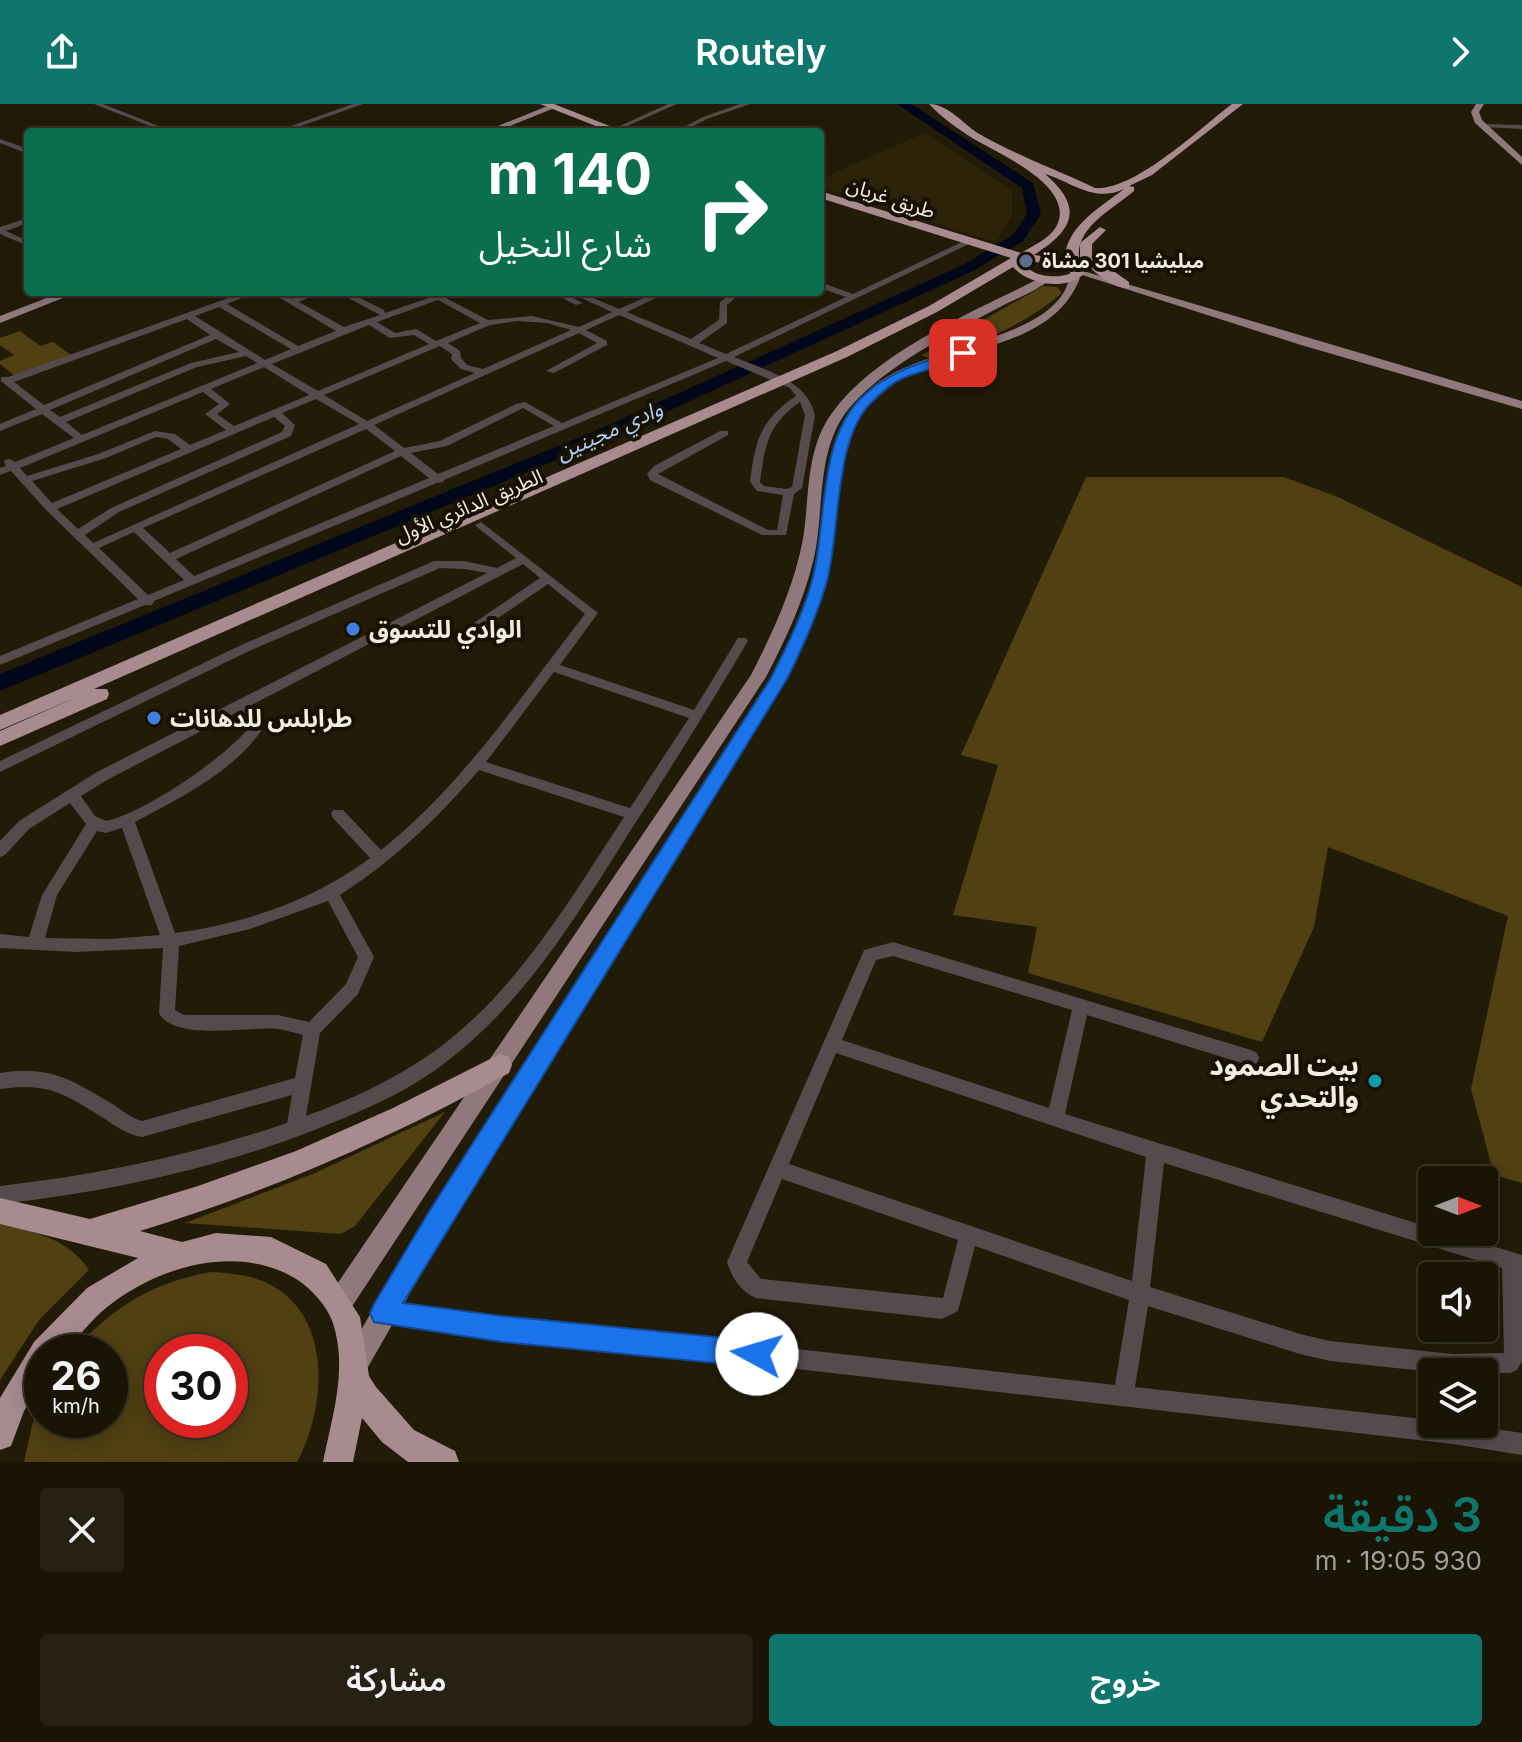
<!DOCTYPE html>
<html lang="ar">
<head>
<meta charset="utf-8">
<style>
	:root { --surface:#1a1405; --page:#272113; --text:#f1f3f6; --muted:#9f9e9a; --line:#383327; --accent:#0f766e }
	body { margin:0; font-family:Inter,"Noto Sans Arabic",sans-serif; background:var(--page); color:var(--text); direction:rtl; height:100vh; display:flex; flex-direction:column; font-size:30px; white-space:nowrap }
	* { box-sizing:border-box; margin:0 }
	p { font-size:26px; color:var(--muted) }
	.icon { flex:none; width:44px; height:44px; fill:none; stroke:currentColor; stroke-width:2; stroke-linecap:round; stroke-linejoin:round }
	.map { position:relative; height:1358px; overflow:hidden; direction:ltr }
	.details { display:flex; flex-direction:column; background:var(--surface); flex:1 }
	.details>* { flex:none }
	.banner { position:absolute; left:24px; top:24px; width:800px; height:168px; border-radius:8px; box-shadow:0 4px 20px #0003,0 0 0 2px var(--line); direction:rtl; background:#0b6e4f; color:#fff; overflow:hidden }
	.needle { width:52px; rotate:90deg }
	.buttons { position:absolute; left:1418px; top:1062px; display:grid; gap:16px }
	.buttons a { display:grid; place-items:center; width:80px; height:80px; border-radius:8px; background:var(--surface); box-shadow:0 4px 20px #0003,0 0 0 2px var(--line); font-size:40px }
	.speed { position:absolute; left:24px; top:1230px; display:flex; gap:16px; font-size:40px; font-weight:700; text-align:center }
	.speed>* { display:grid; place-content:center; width:104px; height:104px; border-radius:50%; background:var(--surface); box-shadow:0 4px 20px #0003,0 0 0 2px var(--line); line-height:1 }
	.speed small { font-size:20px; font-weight:400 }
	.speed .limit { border:12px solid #d22; background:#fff; color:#111 }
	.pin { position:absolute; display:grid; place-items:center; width:68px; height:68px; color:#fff; margin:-34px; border-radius:16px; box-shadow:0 4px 12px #0006 }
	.me { position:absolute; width:88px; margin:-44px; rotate:276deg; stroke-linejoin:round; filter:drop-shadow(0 0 6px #0008) }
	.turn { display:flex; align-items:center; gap:28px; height:168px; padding:0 40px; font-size:36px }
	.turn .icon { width:104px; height:104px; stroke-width:2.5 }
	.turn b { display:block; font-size:56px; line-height:68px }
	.round { display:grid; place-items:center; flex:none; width:84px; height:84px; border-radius:8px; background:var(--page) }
	.head { display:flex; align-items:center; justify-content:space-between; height:136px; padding:0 40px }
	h1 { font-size:48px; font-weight:600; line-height:60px; color:var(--accent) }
	.button { display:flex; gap:16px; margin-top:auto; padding:16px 40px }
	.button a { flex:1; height:92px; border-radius:8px; background:var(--accent); color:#fff; font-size:32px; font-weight:600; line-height:92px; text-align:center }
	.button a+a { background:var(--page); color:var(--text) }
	header { display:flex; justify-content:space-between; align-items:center; height:104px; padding:0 40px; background:var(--accent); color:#fff; font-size:36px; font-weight:600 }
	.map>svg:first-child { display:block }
</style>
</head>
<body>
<header><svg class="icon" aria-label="forward" viewBox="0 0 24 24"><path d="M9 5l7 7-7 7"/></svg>Routely<svg class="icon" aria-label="share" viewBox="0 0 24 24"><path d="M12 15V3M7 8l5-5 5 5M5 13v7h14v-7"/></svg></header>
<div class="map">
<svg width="1522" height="1358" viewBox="0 0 1522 1358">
	<rect width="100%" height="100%" fill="#221b07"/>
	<!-- built -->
	<path fill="#2c2308" d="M924 29 1012 86V113L996 138 820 84V75Z"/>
	<!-- green -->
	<path fill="#504012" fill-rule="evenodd" d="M1043 182 1057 183 1062 189C1023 222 977 241 928 254L922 251Z
		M20 227 40 242 53 238 71 251 15 272 0 260V257L14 251 0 241V234Z
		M1086 373H1284L1338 393 1522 483V1079L1494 1071 1471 985 1508 812 1328 743 1314 823 1262 938 1028 869 1037 823 953 811 998 661 961 651Z
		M445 1008 355 1122 341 1130 185 1119 315 1069Z
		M0 1120C34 1128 68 1134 89 1166L39 1216 0 1276Z
		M211 1168C232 1169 252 1171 271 1181 333 1214 326 1305 297 1358H24L32 1321 42 1298V1316H110V1248H72L75 1244C118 1201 151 1179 211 1168ZM230 1248V1316H162V1248Z"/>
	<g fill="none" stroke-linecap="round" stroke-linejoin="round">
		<!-- river -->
		<path fill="#00071a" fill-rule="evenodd" d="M897 0H911L1033 79 1041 110 1023 137 973 167 607 335 0 587V570L595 327 963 161 1013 131 1027 110 1022 84Z"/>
		<!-- minor -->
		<path fill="#564a4c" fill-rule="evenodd" d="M94 0H103L174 28H165Z
			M353 0H363L284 28H274Z
			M668 0H677L616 27 611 26Z
			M740 0H750L707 15 682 28H674L703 13Z
			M1482 20 1522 21V25L1480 23Z
			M0 35 28 45V50L0 39Z
			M28 114V119L6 127 28 137V142L0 130V123Z
			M962 138 969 140 734 253C764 266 807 275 815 311L802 384 794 390 786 431H762L650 376 647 370 654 362 720 327H728V331L658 370 768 426H777L783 391 757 387 750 378C755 337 760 316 796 292L790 284 726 257 444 376 443 378 437 379 154 497 152 501H145L0 561V552L138 495 46 406 11 367 0 371V364L6 362 4 358 5 356 9 355 15 358 74 334 42 310 0 327V320L36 305 1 277V273H8L245 188H257L227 200 298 242 336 227 270 188H280L292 195 309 188H321L299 198 344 223 380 211 337 188H348L384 206 385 209 446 188H458L446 194 488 216 532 212 579 223 612 208 568 188H579L619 205 657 188H668L627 208 691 235 719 216 720 198 733 188H742L727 201V219L699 239 726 250 846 193 820 184V178L853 190ZM438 196 480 219 436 237 416 225 395 229 377 218ZM219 203 291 245 265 256 195 212ZM619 211 718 254 562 319 525 298 516 300 440 337 404 344 374 321 579 229 597 239 546 267 554 269 607 241V237L586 226ZM187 215 210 231 44 301 14 278ZM517 217 547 219 571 226 483 265 467 261 461 254 460 247 448 239 490 221ZM369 221 390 234 414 231 429 240 318 287 272 260ZM216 235 239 248 191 259 60 313 50 306ZM440 242 452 250 451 255 461 265 475 269 367 317 324 291ZM246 252 257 259 82 331 66 318 197 263ZM264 263 309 291 234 322 217 310 230 300 211 285ZM203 288 219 300 205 310 226 326 190 341 175 330 155 327 98 350 27 372 20 364ZM316 295 359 320 93 439 85 431 119 408 291 332 295 321 282 309ZM800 298 805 311 792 383 787 385 764 382 760 378C765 341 768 320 800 298ZM523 304 554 322 438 370 411 349 447 342ZM274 313 285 322 282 328 111 404 78 425 57 405ZM366 325 395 347 170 449 143 424ZM156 333 168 335 181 345 52 399 32 377 106 354ZM401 352 429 374 194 472 176 455ZM134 428 184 476 148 491 99 444Z
			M550 188H561L583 199 576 201Z
			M481 418 598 509 560 561 694 606 738 534H746L748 537C709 603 669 667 627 732 576 813 524 899 446 958 408 988 362 1007 317 1025 215 1065 109 1088 0 1100V1082C99 1071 193 1051 287 1019L292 991 142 1033C126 1030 115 1022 102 1013 63 989 47 978 0 985V969C50 961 72 976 114 1001 123 1007 131 1014 142 1017L295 974 303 931C295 929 286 926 278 925 249 922 174 938 159 909L163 844 76 848 0 844V830L29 833 42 791 86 720 70 699 29 725 5 751 0 753V737L19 717 97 668 487 469 464 465 440 464 247 548 0 668V657L239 542 434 457H464L497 464 516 454 477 423 475 421ZM523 460 540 474 468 523 466 526 468 529H476L548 480 585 510C521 592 463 681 381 746L343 706H333L331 710 333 714 370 754 366 757C311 797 243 820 175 829L135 718C178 695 232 669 261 627L256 614 246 604ZM554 568 689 614 630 704 486 658ZM236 609 245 619 247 626C221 656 144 709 106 717L95 712 81 692 107 676ZM479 666 624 713C569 797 515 890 432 949 393 976 350 996 306 1012L320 929 358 890 374 853 340 791C393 757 438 714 479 666ZM122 724 160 831 111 835 45 834 57 791 97 727 106 729ZM328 797 358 853 346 880 309 918 278 911H184L175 906 179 842 250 825Z
			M893 838 1251 946 1257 949 1259 954 1257 959 1251 962 1087 911 1065 1010 1432 1124V1128H1446L1522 1151V1257L1517 1266 1510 1269 1433 1268 1330 1257 1300 1250 1148 1202 1135 1283 1432 1316V1320H1463L1522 1329V1351L1453 1340 726 1257 502 1235 383 1219 376 1216 373 1209 376 1202 383 1199 502 1215 726 1237 1115 1281 1129 1196 975 1142 958 1207 942 1215 756 1194C740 1187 732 1174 727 1158L862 851 864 846ZM893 852 1072 906 1049 1004 842 936 876 856ZM836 949 1146 1053 1132 1177 789 1060ZM1164 1059 1502 1164 1504 1249 1453 1250 1330 1237 1300 1230 1150 1183ZM782 1075 958 1136 943 1194 761 1175 747 1158Z"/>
		<!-- major -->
		<path fill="#90797c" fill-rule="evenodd" d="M1476 0H1484L1479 8 1482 16 1522 53V61L1475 19 1471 8Z
			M550 1 557 3 495 28H483Z
			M1073 164 1522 297V305L1301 241 1073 168Z
			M1071 172 1080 174C1048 256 931 237 876 293 829 341 842 413 828 473 819 508 803 542 787 575L448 1123 364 1270 355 1274 346 1270 342 1261 346 1252 430 1107 771 574C787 542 804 508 813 473 829 410 818 340 866 289 911 242 1033 241 1064 188 1067 183 1068 177 1071 172Z
			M1042 173 1051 175C1037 187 1015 195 998 204 948 231 890 259 851 302 815 343 825 404 814 454 804 496 786 535 766 573L349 1207 340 1211 331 1207 327 1198 331 1189 751 571C773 528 794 483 803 435 809 398 806 356 824 322 863 252 974 208 1042 173Z
			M62 188H78L0 219V212Z"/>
		<!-- highway -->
		<path fill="#a78b8f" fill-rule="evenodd" d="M540 0H554L625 28H611Z
			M929 0C947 0 962 18 976 28 1015 51 1055 65 1095 84 1135 87 1200 24 1232 0H1243L1152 71 1129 82 1134 83V87C1106 110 1064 130 1084 170 1065 187 1029 181 1013 163L937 208 847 253 94 585H107L109 590 107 595 0 642V627L79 592 0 626V611L837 247 929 202 1011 154 820 94V87L1021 149C1032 142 1049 135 1056 123 1078 83 999 50 974 35 958 25 942 14 929 0ZM1045 70C1074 79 1094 99 1124 85 1102 102 1065 123 1065 155L1034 151C1074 126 1084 103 1045 70ZM1023 157 1057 160 1071 169C1056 176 1028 172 1023 157Z
			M1100 123 1106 126 1092 140V152L1129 178V184C1112 185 1091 166 1080 153V139Z
			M500 950 509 953 512 961 509 969C391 1034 269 1088 140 1127L182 1138 216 1129 271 1133 326 1160 360 1213 369 1272 376 1283 414 1326 455 1347 459 1358H408L382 1338 362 1314 353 1358H323C332 1312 348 1266 333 1219 326 1199 307 1180 289 1171 231 1141 155 1164 106 1204 91 1216 78 1234 64 1248H42V1278L24 1307 11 1342 0 1346V1294L34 1238 87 1184 138 1154 0 1120V1094L90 1115 198 1082 296 1047 393 1004Z"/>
	</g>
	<!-- route -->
	<path fill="#1a73e8" stroke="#114b97" stroke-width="2" d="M959 246 969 249C951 263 922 265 901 275 891 280 880 290 872 298 835 332 840 422 828 473 819 508 803 543 787 575L403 1199 502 1212 757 1237 766 1241 770 1250 766 1259 757 1263 502 1238 374 1218 370 1209 374 1200 430 1106 771 574C787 542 804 508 813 473 827 416 818 337 861 294 888 267 924 258 959 246Z"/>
	<!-- markers -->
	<circle fill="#5c6f8a" stroke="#181101" stroke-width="3" cx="1026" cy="157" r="8"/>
	<g fill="#3f7fe0" stroke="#181101" stroke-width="3">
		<circle cx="353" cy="525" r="8"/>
		<circle cx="154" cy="614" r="8"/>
	</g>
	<circle fill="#0f9aa8" stroke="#181101" stroke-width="3" cx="1375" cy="977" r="8"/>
	<g text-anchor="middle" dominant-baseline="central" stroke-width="8" stroke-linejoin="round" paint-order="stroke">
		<!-- far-street labels -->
		<g font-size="20" fill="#f2ede1" stroke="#181101">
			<text transform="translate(891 94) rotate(18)">طريق غريان</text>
			<text transform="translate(469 402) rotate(-23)">الطريق الدائري الأول</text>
		</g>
		<!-- far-poi labels -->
		<g font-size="20" font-weight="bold" fill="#f2ede1" stroke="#181101" text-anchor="start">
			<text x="1042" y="157">ميليشيا 301 مشاة</text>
		</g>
		<!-- far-water labels -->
		<g font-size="22" font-style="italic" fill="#aad0f7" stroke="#181101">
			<text transform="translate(609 326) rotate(-24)">وادي مجينين</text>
		</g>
		<!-- poi labels -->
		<g font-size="24" font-weight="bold" fill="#f2ede1" stroke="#181101" text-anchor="start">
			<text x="369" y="525">الوادي للتسوق</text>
			<text x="170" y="614">طرابلس للدهانات</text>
		</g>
		<!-- near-poi labels -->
		<g font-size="28" font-weight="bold" fill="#f2ede1" stroke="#181101" text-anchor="end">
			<text x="1359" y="961">بيت الصمود<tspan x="1359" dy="32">والتحدي</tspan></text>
		</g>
	</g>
</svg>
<div class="buttons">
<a><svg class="needle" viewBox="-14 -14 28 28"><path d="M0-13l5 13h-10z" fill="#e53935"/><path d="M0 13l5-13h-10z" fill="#9f9e9a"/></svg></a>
<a><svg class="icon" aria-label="sound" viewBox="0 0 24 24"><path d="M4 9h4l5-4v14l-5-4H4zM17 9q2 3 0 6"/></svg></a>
<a><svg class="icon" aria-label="layers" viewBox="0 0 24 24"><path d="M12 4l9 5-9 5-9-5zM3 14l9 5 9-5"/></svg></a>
</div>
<div class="speed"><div>26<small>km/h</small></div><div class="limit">30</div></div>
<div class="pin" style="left:963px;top:249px;background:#d93025"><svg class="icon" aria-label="arrive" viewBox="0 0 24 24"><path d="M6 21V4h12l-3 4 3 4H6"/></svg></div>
<svg class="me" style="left:757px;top:1250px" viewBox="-20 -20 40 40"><circle r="19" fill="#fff"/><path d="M0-13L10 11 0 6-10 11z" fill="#1a73e8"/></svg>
<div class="banner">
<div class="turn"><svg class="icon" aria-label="right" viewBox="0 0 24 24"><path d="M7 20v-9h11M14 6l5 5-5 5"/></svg><div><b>140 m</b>شارع النخيل</div></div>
</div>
</div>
<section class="details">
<div class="head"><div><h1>3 دقيقة</h1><p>930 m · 19:05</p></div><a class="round"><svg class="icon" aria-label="close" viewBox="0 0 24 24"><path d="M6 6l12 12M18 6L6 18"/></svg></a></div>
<div class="button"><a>خروج</a><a>مشاركة</a></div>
</section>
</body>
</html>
